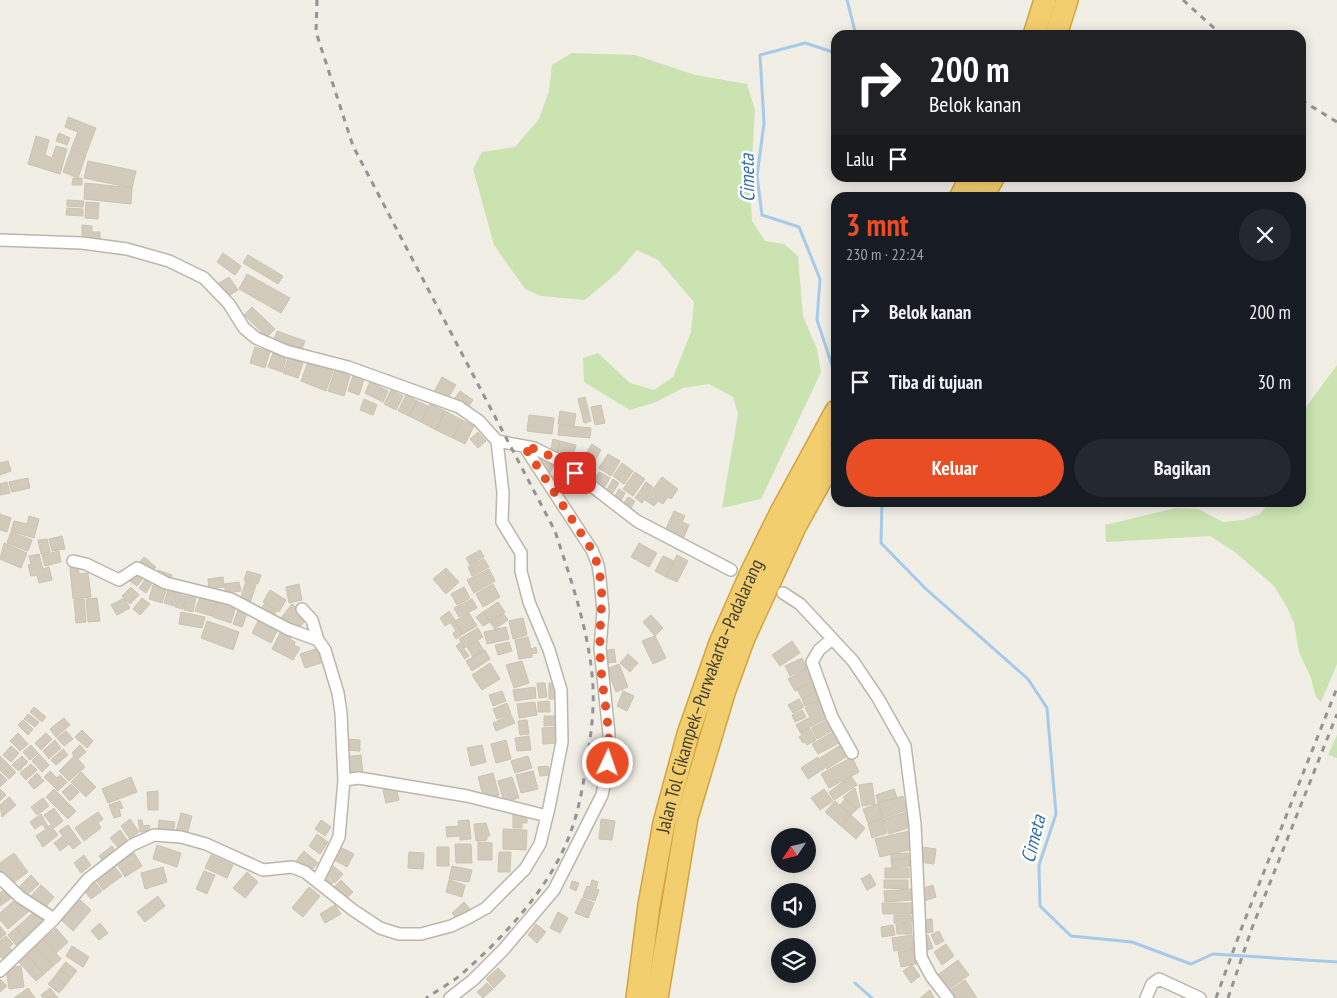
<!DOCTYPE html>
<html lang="id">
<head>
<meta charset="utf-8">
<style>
	:root { --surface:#171b24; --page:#242831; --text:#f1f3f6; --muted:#9ea1a6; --accent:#e94d24 }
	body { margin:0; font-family:"PT Sans Narrow",sans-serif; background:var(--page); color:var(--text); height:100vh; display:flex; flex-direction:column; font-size:19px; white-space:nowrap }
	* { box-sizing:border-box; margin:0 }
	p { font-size:16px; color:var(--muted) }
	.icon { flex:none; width:28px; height:28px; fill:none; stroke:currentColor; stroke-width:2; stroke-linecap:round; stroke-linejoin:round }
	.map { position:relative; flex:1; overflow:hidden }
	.details { position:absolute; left:831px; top:192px; width:475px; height:315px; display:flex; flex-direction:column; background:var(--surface); border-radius:15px; box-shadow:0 2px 12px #0003 }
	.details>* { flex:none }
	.hud { position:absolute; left:831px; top:30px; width:475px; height:152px; border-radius:15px; box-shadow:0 2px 12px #0003; background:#202124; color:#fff; overflow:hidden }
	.needle { width:32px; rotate:235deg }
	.fabs { position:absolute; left:771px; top:828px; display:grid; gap:10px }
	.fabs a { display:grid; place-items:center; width:45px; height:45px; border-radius:50%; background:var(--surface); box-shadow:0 2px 12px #0003; font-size:25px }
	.pin { position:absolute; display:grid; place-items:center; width:42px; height:42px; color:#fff; margin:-21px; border-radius:10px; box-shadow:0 2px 8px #0006 }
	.me { position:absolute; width:55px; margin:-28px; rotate:3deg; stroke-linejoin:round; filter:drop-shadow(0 0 4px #0008) }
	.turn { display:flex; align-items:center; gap:18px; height:105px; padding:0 15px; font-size:22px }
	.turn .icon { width:65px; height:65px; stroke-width:2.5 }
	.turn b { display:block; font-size:35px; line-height:42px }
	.then { display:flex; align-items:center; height:48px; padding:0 15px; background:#0003; gap:10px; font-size:19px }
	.round { display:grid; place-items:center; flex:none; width:52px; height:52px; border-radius:26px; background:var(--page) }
	.headline { display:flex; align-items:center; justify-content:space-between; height:85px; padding:0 15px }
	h1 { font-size:30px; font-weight:700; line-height:38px; color:var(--accent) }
	.cta { display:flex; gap:10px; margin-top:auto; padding:10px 15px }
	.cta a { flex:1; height:58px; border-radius:30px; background:var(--accent); color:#fff; font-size:20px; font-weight:700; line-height:58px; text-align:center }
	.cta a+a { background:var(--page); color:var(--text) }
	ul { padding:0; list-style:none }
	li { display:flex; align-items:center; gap:15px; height:70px; padding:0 15px }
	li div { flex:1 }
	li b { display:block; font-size:19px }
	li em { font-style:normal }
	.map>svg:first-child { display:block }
</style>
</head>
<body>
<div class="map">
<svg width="1337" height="998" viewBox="0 0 1337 998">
	<rect width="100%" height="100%" fill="#f1eee6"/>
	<!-- green -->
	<path fill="#cae3b1" d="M572 53 635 55 695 75 747 84 755 110 750 190 752 221 765 241 784 244 798 256 803 316 817 349 821 372 761 499 722 508 738 414 733 397 709 384 683 388 656 402 630 410 584 382 583 358 598 353 630 383 654 390 673 377 691 332 694 302 658 260 637 250 618 272 585 300 541 296 525 289 494 245 473 169 482 152 515 147 539 119 549 91 552 65Z
		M1337 365V664L1321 702 1316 697 1311 678 1299 652 1294 623 1287 607 1274 586 1235 552 1210 536 1106 542 1105 525 1176 508 1198 509 1223 522 1243 520 1260 514 1269 503 1301 502V414Z
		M1337 735V758L1328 755Z"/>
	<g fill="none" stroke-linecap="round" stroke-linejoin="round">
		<!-- stream -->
		<path stroke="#a6caea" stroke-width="3" d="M847 0 856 35
			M836 53 805 43 760 55 764 123 757 176 762 215 799 227 820 279 817 320 836 377
			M882 502 881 543 926 589 1028 679 1047 708 1056 814 1039 865 1040 906 1071 936 1132 942 1191 964 1213 954 1337 962
			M855 983 872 998"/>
	</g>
	<!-- building -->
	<path fill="#d2cbbc" stroke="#ccc3b0" d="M68 117 96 128 86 154 71 149 78 132 65 127Z
		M59 133 70 138 67 145 56 141Z
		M36 136 49 140 45 155 52 158 56 146 67 149 60 174 28 164Z
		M71 150 86 155 78 178 63 172Z
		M88 161 136 171 132 188 84 178Z
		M73 178H82V185H72Z
		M85 183 132 188 131 204 84 199Z
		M67 200 84 201 83 207 67 206Z
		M86 202 99 203 98 219 85 218Z
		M67 208 83 209V216L66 215Z
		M82 225 92 226V232H100V240H82Z
		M223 253 241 266 235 275 217 262Z
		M248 255 283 276 278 284 243 263Z
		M247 274 290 298 281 313 239 289Z
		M229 277 238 290 228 296 219 283Z
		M252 307 275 329 267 337 244 315Z
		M277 331 305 341 301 351 273 342Z
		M255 347 270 352 265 368 250 363Z
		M273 353 286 358 282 372 268 367Z
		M288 358 303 363 298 378 283 373Z
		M308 362 333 371 326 391 301 381Z
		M335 370 350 376 344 396 328 391Z
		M353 376 364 379 359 395 348 391Z
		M442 377 456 385 447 400 434 392Z
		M370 382 388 391 383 402 365 393Z
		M391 390 403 396 396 410 384 404Z
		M460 391 473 400 466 410 453 401Z
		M406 395 417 401 409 416 398 411Z
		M585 397 591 421 584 423 578 399Z
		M364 399 377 405 373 415 360 410Z
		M417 401 428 406 421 422 409 416Z
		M430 404 445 411 436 430 421 422Z
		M601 405 605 423 595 425 591 407Z
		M445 411 462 420 453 438 436 430Z
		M560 411 576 414 574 426 558 424Z
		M529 415 554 418 552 434 527 431Z
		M462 420 474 426 465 444 453 438Z
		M559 425 591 428 590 438 558 435Z
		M478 432 486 441 478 448 470 439Z
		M553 439 560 441 557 454 550 453Z
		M560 441 576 445 572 459 557 454Z
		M592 444 601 450 593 464 583 458Z
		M608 454 620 461 611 476 599 468Z
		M543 459 554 466 549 474 538 466Z
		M8 461 11 471 0 475V463Z
		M582 461 594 468 589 477 577 470Z
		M622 463 633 471 624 484 613 476Z
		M557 470 565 474 557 486 550 481Z
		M599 472 610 478 603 490 592 483Z
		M635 472 645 479 633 496 623 489Z
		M565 474 573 480 565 491 557 486Z
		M662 477 678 489 671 499 668 497 663 504 658 501 654 506 645 500Z
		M28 478 30 488 12 492 9 482Z
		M613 479 619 483 610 497 605 493Z
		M7 482 10 493 0 495V484Z
		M646 482 653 487 642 503 635 498Z
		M619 489 625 493 619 505 612 501Z
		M628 497 635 501 628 513 620 508Z
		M674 511 685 516 682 522 689 525 683 539 665 531Z
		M0 514 11 518 7 532 0 530Z
		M29 516 39 519 34 538 11 531 14 521 27 524Z
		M11 532 32 540 28 551 7 543Z
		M62 536 65 549 52 551 49 539Z
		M47 539 50 552 41 554 38 540Z
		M4 543 27 553 21 568 0 559Z
		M639 543 657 553 649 567 631 557Z
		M480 550 484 557 470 565 466 558Z
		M59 551 61 562 45 566 42 555Z
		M39 554 43 569 49 567 52 580 39 583 37 575 31 576 28 565 31 564 29 556Z
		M677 555 688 561 677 582 666 577Z
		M663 556 674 561 666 577 655 571Z
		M144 557 156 567 149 574 138 564Z
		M484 559 489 567 472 576 468 567Z
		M78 566 79 574 88 573 91 597 73 599 70 567Z
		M446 568 459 582 446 594 433 579Z
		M137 569 145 576 137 586 128 580Z
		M489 569 495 581 474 593 467 580Z
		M158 570 172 575 170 582 156 577Z
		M247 571 261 575 258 584 244 580Z
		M147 577 153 582 146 593 139 588Z
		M223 577 224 587 209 589 208 579Z
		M246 581 256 585 250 603 240 600Z
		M239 582 241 591 226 593 224 584Z
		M299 584 302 600 289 603 286 587Z
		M493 584 500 597 483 607 476 594Z
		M153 585 166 590 162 603 149 599Z
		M131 587 139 595 130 604 122 596Z
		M464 587 470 598 457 605 451 594Z
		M168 590 178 593 174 606 164 603Z
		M270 590 286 600 279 612 263 602Z
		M179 594 186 596 183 609 175 607Z
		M187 596 196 598 193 612 184 610Z
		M200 597 217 602 212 616 195 611Z
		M97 598 100 621 88 622 86 599Z
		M124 598 130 608 117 615 111 605Z
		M142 598 150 604 140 615 133 609Z
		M84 599 86 622 76 623 74 600Z
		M219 599 236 605 231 623 213 617Z
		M472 599 477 608 459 617 454 608Z
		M498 602 505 612 490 622 483 612Z
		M265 603 277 610 274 616 261 609Z
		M292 604 308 617 297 631 281 618Z
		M239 607 248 611 242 627 233 624Z
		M449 611 455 620 445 626 440 618Z
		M181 612 205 617 202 628 179 624Z
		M483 612 490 622 483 626 476 617Z
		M469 613 477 626 463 634 455 621Z
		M503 613 508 620 495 629 490 622Z
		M651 615 663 628 655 636 643 622Z
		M523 618 527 635 513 639 509 621Z
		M259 619 278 629 271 643 252 633Z
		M207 621 239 632 233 650 201 638Z
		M455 621 463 634 456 639 453 633 456 631 451 623Z
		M506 627 509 639 487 644 484 632Z
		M478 628 483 637 464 648 459 639Z
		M281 631 291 636 290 639 295 642 294 645 300 648 293 660 272 649Z
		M655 636 666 658 653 664 642 641Z
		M528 637 531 649 536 647 537 653 532 654V657L519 659 515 640Z
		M478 641 484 651 473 657 467 647Z
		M792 641 800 653 780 666 772 655Z
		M509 642 512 651 498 655 495 645Z
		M460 643 469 656 465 659 456 646Z
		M319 648 324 662 305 668 300 654Z
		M614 649 616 662 605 663 603 651Z
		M485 650 490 659 472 671 466 661Z
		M628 654 638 663 630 672 620 663Z
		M802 658 807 668 790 676 785 666Z
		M522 661 529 683 514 688 506 665Z
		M490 663 500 679 482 690 472 675Z
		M619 664 628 687 616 692 607 669Z
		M806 669 813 682 795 691 788 679Z
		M537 683H545L547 697 539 698Z
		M549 683H557V699H549Z
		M812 683 816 692 802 699 797 689Z
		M535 687 536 698 515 701 513 690Z
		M502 691 506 701 493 706 489 695Z
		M623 691 634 696 627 711 617 706Z
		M816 692 820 700 805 706 802 699Z
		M799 699 804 707 793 713 788 705Z
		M820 700 829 717 800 732 796 725 810 717 805 708Z
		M549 701 550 712H538V702Z
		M535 702 537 715 519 718 517 704Z
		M507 703 511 714 497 719 493 709Z
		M34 707 46 717 42 722 30 712Z
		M802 710 806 717 795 722 792 715Z
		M28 714 39 722 35 727 24 719Z
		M511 715 515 723 496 731 493 723Z
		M544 716H558L559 725 544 726Z
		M64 718 70 725 56 737 50 729Z
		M829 719 835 729 817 739 811 728Z
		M23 720 33 729 28 735 18 725Z
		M527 720 529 734 520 735 518 721Z
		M559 727 560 743 543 744 542 728Z
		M809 728 816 740 807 745 805 742 803 743 799 737 802 735 800 732Z
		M82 730 93 741 87 748 75 737Z
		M66 731 73 739 64 746 57 738Z
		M835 731 841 742 818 754 812 744Z
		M18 733 28 744 20 751 10 741Z
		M46 733 52 739 41 750 35 743Z
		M529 736 531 750 517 751 515 738Z
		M345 739 360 740V751L345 750Z
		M55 740 61 748 49 759 43 751Z
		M506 740 511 759 496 763 491 744Z
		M842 744 849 755 827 769 820 758Z
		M31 745 38 753 30 760 23 752Z
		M80 745 86 752 78 759 85 767 69 781 59 771 74 756 72 753Z
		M482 745 486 762 471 766 467 748Z
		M11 746 19 753 11 762 3 755Z
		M63 749 68 755 56 765 51 760Z
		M39 754 49 765 42 772 32 761Z
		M361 755 363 775 346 777 344 757Z
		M0 756 16 772 9 779 0 770Z
		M22 756 28 762 19 771 12 765Z
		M528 756 532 768 515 773 511 761Z
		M818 757 825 768 808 779 801 768Z
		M852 757 859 772 829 788 821 774Z
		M31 764 37 770 26 780 20 773Z
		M548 766 550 775 540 776 538 767Z
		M50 771 57 778 60 775 67 782 58 791 44 777Z
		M533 771 538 789 521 793 516 775Z
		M81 772 96 787 86 797 71 782Z
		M0 773 7 780 0 787Z
		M37 773 44 781 34 789 28 782Z
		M493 773 499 795 484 799 478 777Z
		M851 776 857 785 834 800 829 792Z
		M131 777 137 792 108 803 102 789Z
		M512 777 519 798 504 802 498 781Z
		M872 783 875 804 862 806 859 785Z
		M71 784 79 792 70 801 62 792Z
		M396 787 399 800 386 803 383 790Z
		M855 788 860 807 857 809 843 797Z
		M0 789 6 795 0 801Z
		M54 789 76 811 68 819 46 797Z
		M824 789 833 801 820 810 811 798Z
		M894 789 897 798 878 803 876 795Z
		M158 791V810H148L147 792Z
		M903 796 907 810 883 818 878 803Z
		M9 797 16 805 2 817 0 805Z
		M43 798 49 806 37 815 31 807Z
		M845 799 857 809 851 815 840 805Z
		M120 801 123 808 119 809 121 816 114 818 109 805Z
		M835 801 851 815 841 826 825 812Z
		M878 804 883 818 868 823 863 809Z
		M54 808 63 821 54 828 44 815Z
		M98 812 103 819 98 823 101 828 84 841 75 828Z
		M906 812 911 827 889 834 884 819Z
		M181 813 192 816 187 835 176 832Z
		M513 813 527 815V823H522V828H513Z
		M41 814 48 827 50 825 58 835 43 847 36 836 46 829 42 824 35 829 30 822Z
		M851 815 865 828 856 839 841 826Z
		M130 819 139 832 130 839 121 826Z
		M601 819 615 821 612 840 599 839Z
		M883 819 887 833 872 838 868 824Z
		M138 820H142L143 826 149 825 150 831 140 832Z
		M159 820 175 822 173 834 158 832Z
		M321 820 331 827 325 836 315 829Z
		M469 820 471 839 460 840V836L447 837 446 827 459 826 458 821Z
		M486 823 490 836H487V840L476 841 474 824Z
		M68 825 81 843 73 849 69 844 60 851 54 843 63 836 59 831Z
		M503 829 527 830 526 850 503 849Z
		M120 830 129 843 120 850 110 838Z
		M909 831 913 849 880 857 875 839Z
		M317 834 328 842 320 854 309 846Z
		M478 842 492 843V860H478Z
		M455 844H471L472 863H456Z
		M157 845 181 853 177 867 153 859Z
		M112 846 116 852 103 861 99 856Z
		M340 847 354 854 347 867 333 859Z
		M437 847H449V866H437Z
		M921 847 936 849 934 864 919 862Z
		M304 851 318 863 310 872 296 861Z
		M409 852 424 853 423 869 408 868Z
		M499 852H511L510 872H498Z
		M14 853 28 872 9 886 0 874V863Z
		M134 853 142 866 125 877 117 864Z
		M908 853 909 858 891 860V854Z
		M84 855 91 865 81 873 74 863Z
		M211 855 233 865 227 878 205 868Z
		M909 858 910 866 892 868 891 860Z
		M332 865 343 874 335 883 325 874Z
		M452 866 472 870 469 882 449 879Z
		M115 867 122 876 103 890 96 880Z
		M163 867 167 882 145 889 141 873Z
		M885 868H909V878H885Z
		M204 871 215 875 207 894 196 889Z
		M247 872 258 882 245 898 233 888Z
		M870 874 876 885 867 890 861 879Z
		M31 875 39 884 24 898 16 890Z
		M325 876 333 883 329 887 322 880Z
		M93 880 102 891 91 899 82 888Z
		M341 880 353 892 344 901 332 889Z
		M449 880 465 885 462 897 446 892Z
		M592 880 598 882 596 889 599 890 595 901 583 897 587 886 590 887Z
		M884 880H908V889L884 888Z
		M572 881 579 883 576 891 570 888Z
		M41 885 54 897 43 910 29 898Z
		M933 885 936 897 924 901 920 889Z
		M309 887 320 896 303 917 292 908Z
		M7 888 13 897 0 906V893Z
		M911 889 912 900 885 902 884 891Z
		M158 896 165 906 145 922 137 912Z
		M17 898 29 911 8 929 0 920V913Z
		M78 898 91 910 73 931 59 918Z
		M582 898 594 903 588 918 575 913Z
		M464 902 470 909 458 920 452 913Z
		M882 903H912V914H883Z
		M335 905 341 914 325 923 320 914Z
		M36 910 47 922 26 940 16 928Z
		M558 912 568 918 560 933 550 928Z
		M894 915H911L912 922 894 923Z
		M932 919 933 932 922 933 921 920Z
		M100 923 108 933 99 940 91 931Z
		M911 923 912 934H897L896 924Z
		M536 924 546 932 537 943 528 935Z
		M893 925 895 935 882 937 881 927Z
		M0 926 6 934 0 939Z
		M16 928 28 942 19 949 8 935Z
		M56 928 68 942 56 953 44 939Z
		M939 931 944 941 936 945 931 935Z
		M912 935 914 948 894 951 892 938Z
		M928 935 933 948 926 951 921 938Z
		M6 936 13 944 9 947 15 954 5 962 0 956V941Z
		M44 939 61 959 53 966 35 946Z
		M946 944 954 956 942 965 934 952Z
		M35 946 53 966 44 974 26 954Z
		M72 946 89 957 83 967 66 956Z
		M913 949 916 964 901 967 898 952Z
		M26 954 44 974 36 981 18 961Z
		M958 960 969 975 945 992 935 977Z
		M66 962 77 971 71 978 60 969Z
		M912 965 920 976 911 983 903 971Z
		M21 966 24 987 9 989 6 968Z
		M498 968 506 976 494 988 486 979Z
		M60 969 71 978 66 985 55 976Z
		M55 976 66 985 59 993 48 984Z
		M0 979 7 986 0 992Z
		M965 980 977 998H954L949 991Z
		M487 983 493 989 483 998 477 992Z
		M28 988 35 998H14Z
		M50 988 58 998H43L41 995Z
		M930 990 934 998H920Z"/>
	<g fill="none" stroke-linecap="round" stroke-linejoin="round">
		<!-- minor casing -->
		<g stroke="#bcb6a9" stroke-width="14">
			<path id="minor" d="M0 240 82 243 127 249 169 261 204 278 229 304 244 328 256 338 286 351 348 367 459 407 479 421 497 441 534 448 558 460 637 521 731 570
				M73 561 86 564 119 580 137 568 166 583 231 599 288 629 318 640 325 650 338 693 341 713 344 780 339 837 318 880
				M783 593 800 604 853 661 878 698 905 746 915 824 921 957 931 976 948 998
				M302 609 312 620 318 640
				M832 639 819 650 812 662 832 717 852 753
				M344 780 359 778 467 796 547 816
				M0 878 20 897 54 919
				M0 971 54 919 88 879 132 845 154 835 181 837 206 844 263 870 292 867 305 872 353 910 380 928 399 934H421L451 926 468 918 486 908 525 869 540 844 549 808 562 742 561 690 549 650 529 602 521 571V553L502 522 503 493 497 441
				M450 998 473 980 504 949 554 890 602 795 607 773 609 734 600 648 603 611 600 578 598 565 592 550 524 446
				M1146 998 1152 984 1159 979 1200 998"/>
		</g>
		<!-- motorway casing -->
		<g stroke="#d1a440" stroke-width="24">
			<g id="motorway">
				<path d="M1034 35 1045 0"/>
				<path d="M1056 35 1067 0"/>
				<path d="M960 198 970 178"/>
				<path d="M982 198 993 178"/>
				<path id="s1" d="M637 998 649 905 664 823 688 734 720 643 751 573 780 514 836 411"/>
				<path d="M657 998 687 817 724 693 744 638 795 527 836 453"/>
			</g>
		</g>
		<!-- minor -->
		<use href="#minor" stroke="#fff" stroke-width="11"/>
		<!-- motorway -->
		<use href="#motorway" stroke="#f3ce6f" stroke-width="21"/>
		<!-- rail -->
		<path stroke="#949494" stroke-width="3" stroke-dasharray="6 6" stroke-linecap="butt" d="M317 0 316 32 353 146 555 531C570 577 587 625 592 674 595 700 592 728 588 754 584 779 580 807 571 831 553 884 505 936 464 972 453 982 438 990 426 998
			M1183 0 1222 35
			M1301 100 1337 122
			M1216 998 1242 927 1337 688
			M1228 998 1252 928 1337 714"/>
	</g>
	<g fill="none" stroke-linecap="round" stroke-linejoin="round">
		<!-- route -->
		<path stroke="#e94d24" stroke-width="9" stroke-dasharray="0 16.2" d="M575 473C560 461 543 450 524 446L592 550C608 586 599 612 600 648 600 687 612 724 608 763"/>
	</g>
	<g text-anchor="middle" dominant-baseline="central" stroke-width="5" stroke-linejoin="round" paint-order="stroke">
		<!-- street labels -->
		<g font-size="19" fill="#433f35" stroke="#fff">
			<text stroke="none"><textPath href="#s1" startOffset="312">Jalan Tol Cikampek–Purwakarta–Padalarang</textPath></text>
		</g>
		<!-- water labels -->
		<g font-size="20" font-style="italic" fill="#3771a7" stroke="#fff">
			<text transform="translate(747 178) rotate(-91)">Cimeta</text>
			<text transform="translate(1033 839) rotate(-76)">Cimeta</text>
		</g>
	</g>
</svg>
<div class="fabs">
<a><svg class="needle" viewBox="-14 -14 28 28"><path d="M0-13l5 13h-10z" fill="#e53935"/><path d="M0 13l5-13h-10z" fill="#9ea1a6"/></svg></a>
<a><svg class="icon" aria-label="sound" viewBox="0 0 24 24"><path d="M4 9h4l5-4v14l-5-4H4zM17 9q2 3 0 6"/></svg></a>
<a><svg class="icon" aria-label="layers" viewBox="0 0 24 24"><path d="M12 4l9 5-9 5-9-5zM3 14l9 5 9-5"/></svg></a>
</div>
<div class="pin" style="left:575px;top:473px;background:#d93025"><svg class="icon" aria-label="arrive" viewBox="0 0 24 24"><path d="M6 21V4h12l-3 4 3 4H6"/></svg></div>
<svg class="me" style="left:608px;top:763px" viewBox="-20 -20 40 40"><circle r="17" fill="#e94d24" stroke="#fff" stroke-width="3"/><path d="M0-11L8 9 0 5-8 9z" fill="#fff"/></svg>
<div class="hud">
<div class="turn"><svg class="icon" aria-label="right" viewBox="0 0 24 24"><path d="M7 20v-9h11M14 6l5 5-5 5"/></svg><div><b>200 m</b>Belok kanan</div></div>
<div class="then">Lalu<svg class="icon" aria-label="arrive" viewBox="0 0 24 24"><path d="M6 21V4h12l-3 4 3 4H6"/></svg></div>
</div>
<section class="details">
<div class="headline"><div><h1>3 mnt</h1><p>230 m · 22:24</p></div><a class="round"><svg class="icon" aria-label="close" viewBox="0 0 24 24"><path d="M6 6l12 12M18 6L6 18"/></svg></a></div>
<ul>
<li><svg class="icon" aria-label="right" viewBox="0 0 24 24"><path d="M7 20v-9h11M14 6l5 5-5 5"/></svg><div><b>Belok kanan</b></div><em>200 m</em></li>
<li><svg class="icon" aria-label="arrive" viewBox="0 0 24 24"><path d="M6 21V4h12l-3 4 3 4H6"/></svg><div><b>Tiba di tujuan</b></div><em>30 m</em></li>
</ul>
<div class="cta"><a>Keluar</a><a>Bagikan</a></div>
</section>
</div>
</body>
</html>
